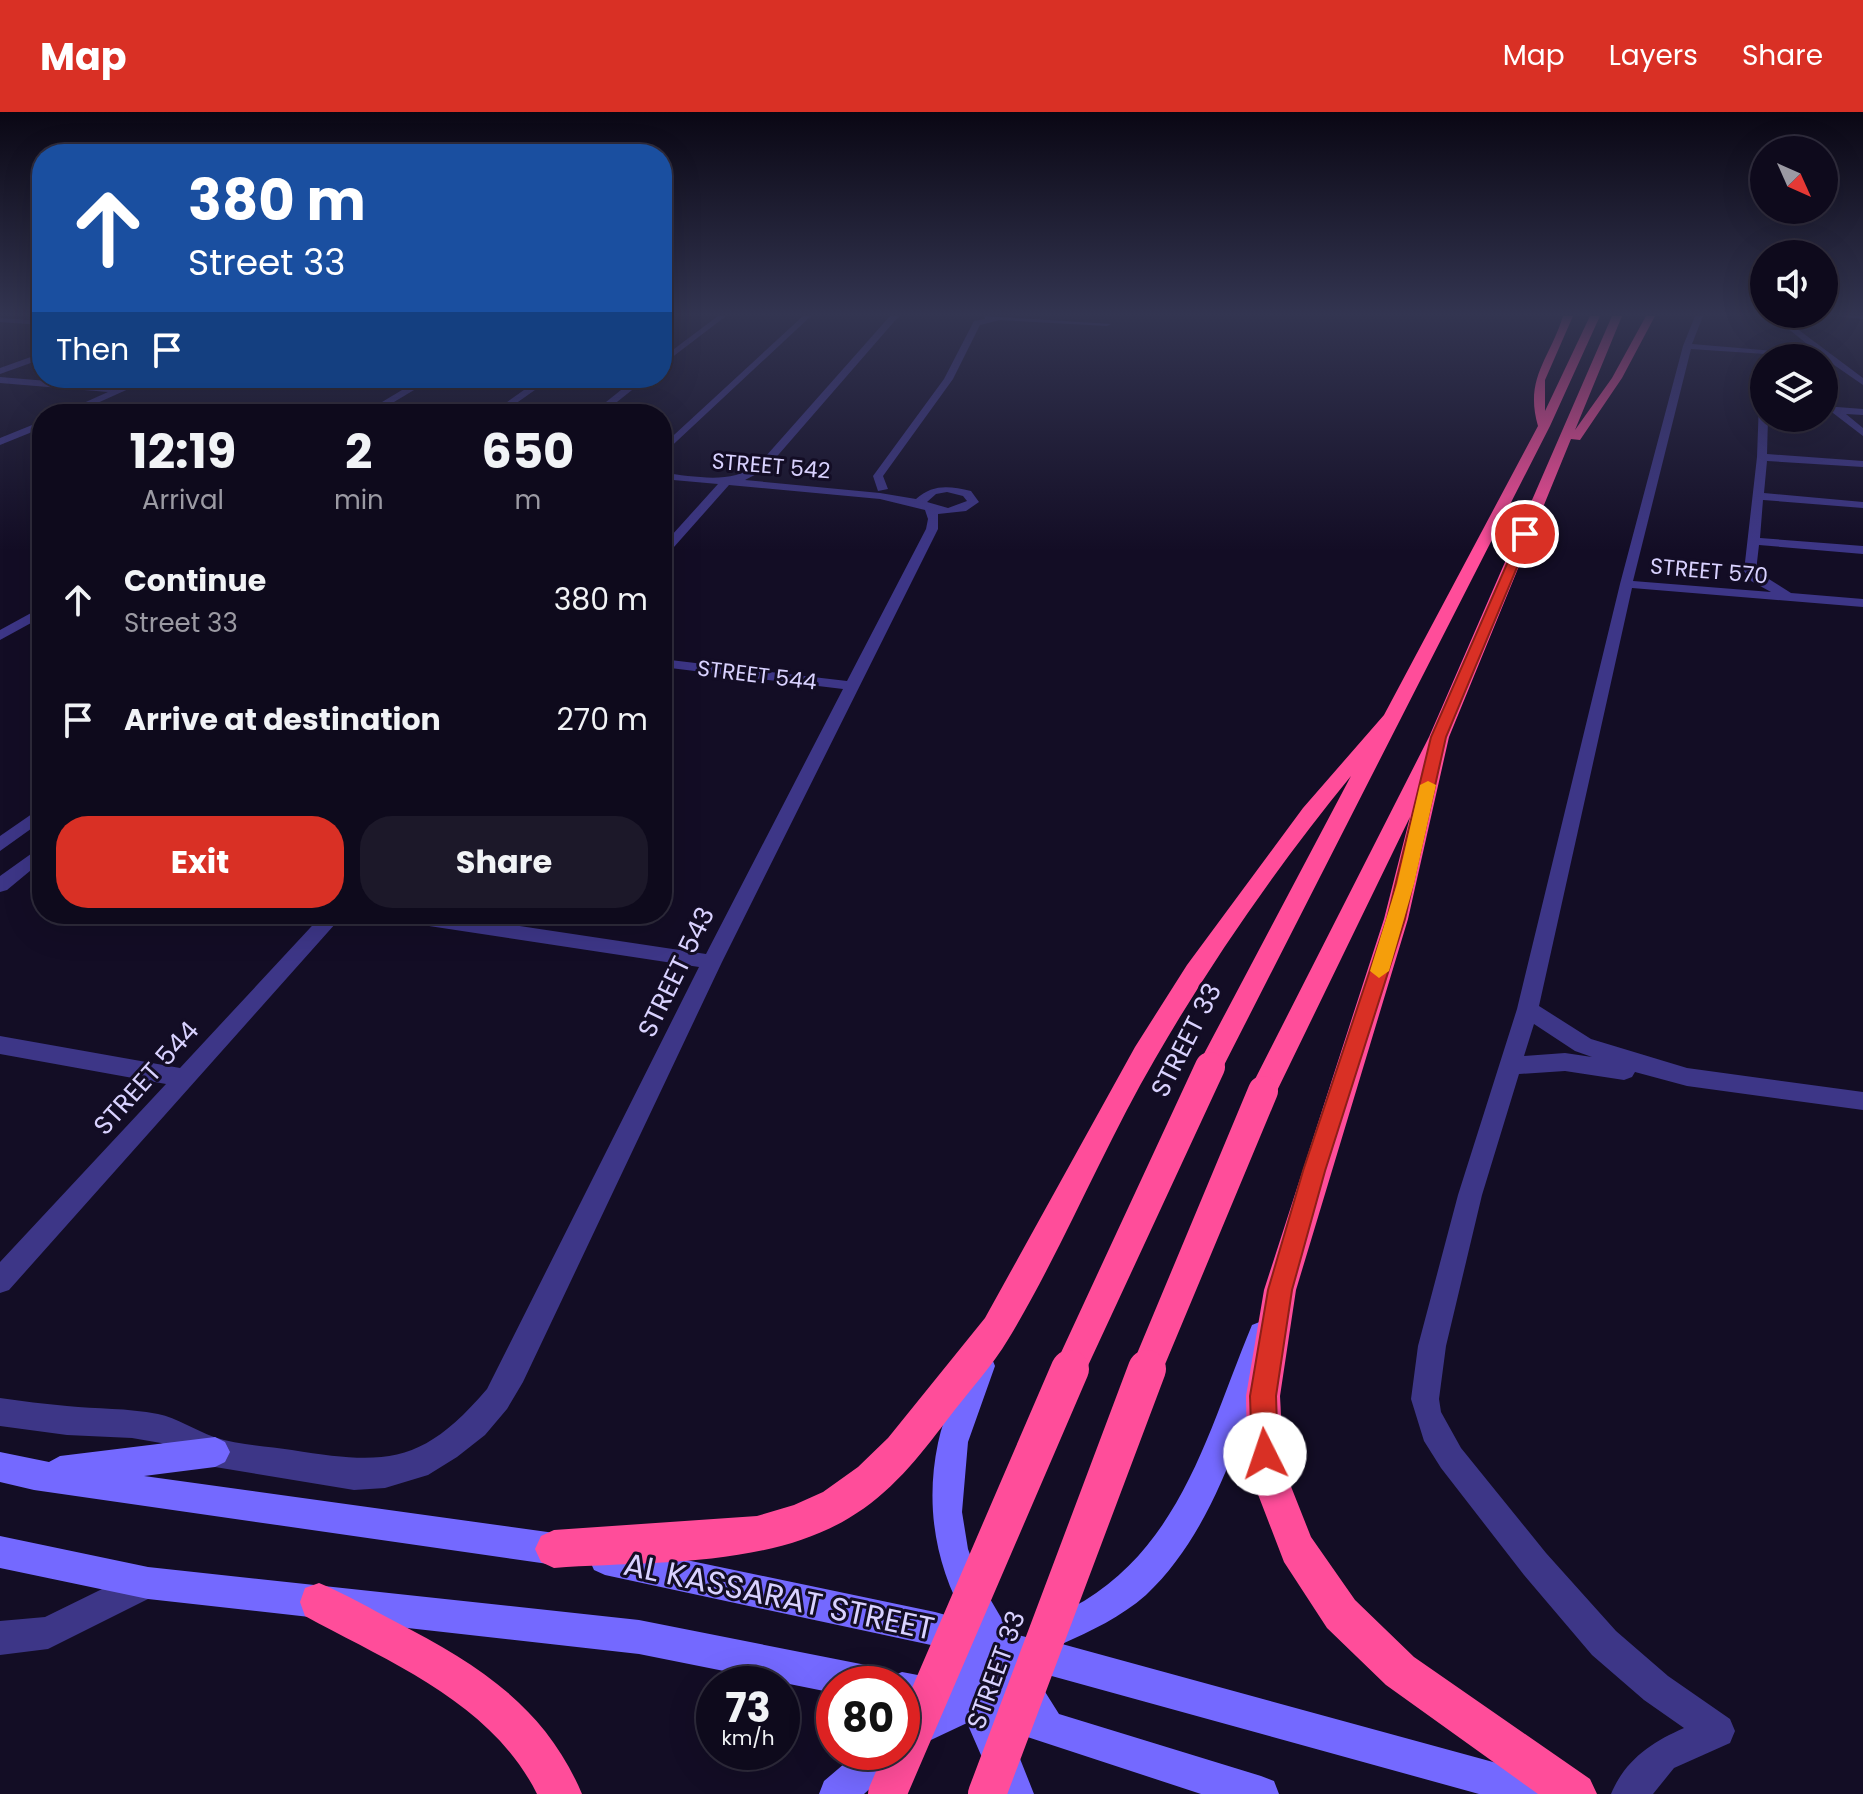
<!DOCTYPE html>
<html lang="en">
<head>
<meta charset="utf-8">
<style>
	:root { --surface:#0e0a1c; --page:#1c1829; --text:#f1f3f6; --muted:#9b9aa3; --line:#2e2b3b; --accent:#d93025 }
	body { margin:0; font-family:Poppins,sans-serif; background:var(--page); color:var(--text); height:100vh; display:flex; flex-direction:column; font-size:30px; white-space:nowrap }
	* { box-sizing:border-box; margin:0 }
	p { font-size:26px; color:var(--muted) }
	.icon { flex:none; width:44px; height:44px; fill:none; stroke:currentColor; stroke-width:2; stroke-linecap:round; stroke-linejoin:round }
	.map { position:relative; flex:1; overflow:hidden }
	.sheet { position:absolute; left:32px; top:292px; width:640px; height:520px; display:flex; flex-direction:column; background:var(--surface); border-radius:32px; box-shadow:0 8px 32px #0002,0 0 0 2px var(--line) }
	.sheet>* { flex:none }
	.top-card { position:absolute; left:32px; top:32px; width:640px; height:244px; border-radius:32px; box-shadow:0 8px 32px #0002,0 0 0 2px var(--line); background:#1a4fa0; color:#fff; overflow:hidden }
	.needle { width:52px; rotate:135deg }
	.fabs { position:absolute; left:1750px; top:24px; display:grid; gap:16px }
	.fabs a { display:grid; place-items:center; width:88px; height:88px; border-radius:50%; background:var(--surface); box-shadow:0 8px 32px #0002,0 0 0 2px var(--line); font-size:40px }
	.speed { position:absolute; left:696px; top:1554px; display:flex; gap:16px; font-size:40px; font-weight:700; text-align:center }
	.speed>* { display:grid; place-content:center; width:104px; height:104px; border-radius:50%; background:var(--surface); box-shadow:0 8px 32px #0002,0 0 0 2px var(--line); line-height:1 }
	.speed small { font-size:20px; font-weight:400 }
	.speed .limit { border:12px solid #d22; background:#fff; color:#111 }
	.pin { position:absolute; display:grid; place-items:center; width:68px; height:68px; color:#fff; margin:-34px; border:4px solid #fff; border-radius:50%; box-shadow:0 2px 8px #0007 }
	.me { position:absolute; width:88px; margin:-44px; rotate:356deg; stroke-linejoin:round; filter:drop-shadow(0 0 6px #0008) }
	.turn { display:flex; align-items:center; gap:28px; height:168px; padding:0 24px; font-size:36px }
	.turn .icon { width:104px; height:104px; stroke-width:2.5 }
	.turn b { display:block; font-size:56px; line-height:68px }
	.then { display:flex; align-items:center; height:76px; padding:0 24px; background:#0003; gap:16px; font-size:30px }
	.eta { display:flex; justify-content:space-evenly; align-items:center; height:136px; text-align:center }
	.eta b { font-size:48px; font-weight:700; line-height:56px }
	.primary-button { display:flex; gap:16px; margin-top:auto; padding:16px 24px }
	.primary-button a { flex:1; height:92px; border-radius:32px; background:var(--accent); color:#fff; font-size:32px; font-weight:700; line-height:92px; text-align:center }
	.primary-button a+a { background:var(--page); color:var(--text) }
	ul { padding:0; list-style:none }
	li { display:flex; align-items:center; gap:24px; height:120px; padding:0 24px }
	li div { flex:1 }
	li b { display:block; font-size:30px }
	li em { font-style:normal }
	header { display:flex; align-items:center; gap:48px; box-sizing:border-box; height:112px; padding:0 40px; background:var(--accent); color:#fff }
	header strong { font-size:38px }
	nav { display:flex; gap:44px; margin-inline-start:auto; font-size:28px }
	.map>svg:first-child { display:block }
</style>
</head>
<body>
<header>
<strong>Map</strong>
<nav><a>Map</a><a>Layers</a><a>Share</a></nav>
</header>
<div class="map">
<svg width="1863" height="1682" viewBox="0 0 1863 1682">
	<rect width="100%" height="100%" fill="#130d25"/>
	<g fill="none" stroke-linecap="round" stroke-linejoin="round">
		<!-- street -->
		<path fill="#3d3687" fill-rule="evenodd" d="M718 204H726L662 253V246Z
			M803 204H811L662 343V334Z
			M890 204H899L766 357 745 368 880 381 916 387C933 372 949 374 971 379L979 390 966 399 938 402V417L722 850 523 1270 507 1297 485 1323 457 1345 428 1363 385 1376 354 1378 215 1355 161 1331 132 1326 67 1323 0 1314V1286C22 1289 44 1292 67 1294 97 1297 127 1296 158 1302 177 1306 195 1318 214 1325 238 1333 267 1334 292 1338 386 1353 422 1353 487 1277L699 855 396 809 386 802H440L706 842 843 577 662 555V547L847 569 926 417 928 407 925 398 880 387 729 373 666 444 662 445V434L718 372 662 367V361C696 364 729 373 758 353ZM947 380 963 384 967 389 948 396 927 390 936 382Z
			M984 204 1111 212 1107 214 1000 208 980 213 953 267 883 364 888 377 878 379 873 364 944 267 974 209 985 207Z
			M1695 204H1703L1692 232 1821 243 1772 204H1780L1863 266V273L1824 246 1691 237 1633 469 1771 480 1751 469 1744 459 1757 345 1759 290 1764 287V306H1768L1767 342 1863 349V355L1767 349 1764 381 1863 390V396L1763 388 1760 426 1863 434V442L1759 433 1756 459 1791 481 1863 487V495L1632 476 1539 894 1591 927 1687 956 1863 980V998L1687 974 1635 960 1632 965 1624 968 1565 959 1519 962 1482 1083 1446 1234 1439 1287 1441 1300 1461 1336 1546 1441 1616 1519 1668 1564 1730 1607 1735 1619 1730 1631 1674 1656 1653 1682H1611C1625 1648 1652 1630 1684 1616L1644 1588 1592 1543 1524 1463 1441 1356 1424 1329 1411 1287 1418 1234 1458 1083 1517 897 1620 472 1683 234ZM1534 912 1575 939 1592 945 1565 941 1524 944Z
			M1835 204H1863V207Z
			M0 206 42 209V213L0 210Z
			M42 241V247L0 262V256Z
			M0 265 119 275 140 266H153L84 297 119 302H59L108 280 0 271Z
			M422 266H434L374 302H362Z
			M541 266H552L501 302H490Z
			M636 266H647L602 302H591Z
			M1824 294 1863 297V303L1846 302 1863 316V324L1833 301 1824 300Z
			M42 309V316L0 333V326Z
			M42 495V505L0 528V518Z
			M42 695V709L0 739V724Z
			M42 734V749L7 778 0 780V764Z
			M323 802H344L9 1178 0 1181V1150L166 972 0 942V924L180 956Z
			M147 1455 158 1460 163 1471 158 1482 48 1537 0 1543V1509L45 1505Z"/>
		<!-- secondary -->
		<path fill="#7469ff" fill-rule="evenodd" d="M1262 1209 1272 1213 1276 1222C1243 1311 1217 1416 1146 1483 1121 1505 1091 1519 1062 1532L1544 1664 1557 1669 1562 1682H1479L1048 1563 1042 1575 1059 1602 1261 1664 1274 1669 1279 1682H1201L1009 1619 1034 1682H998L967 1611 916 1635 904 1630V1606L921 1597 902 1594V1572H834V1581L639 1542 148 1487 0 1456V1424L148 1455 639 1508 876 1555 888 1560 890 1565 902 1560 923 1564 926 1557 937 1552 941 1537 945 1536 605 1463 594 1458 589 1447 594 1436 605 1431 935 1500 967 1509C935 1454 925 1393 938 1331 944 1302 960 1271 971 1244L981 1240 991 1244 995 1254 968 1330 962 1400 968 1437 979 1468 1010 1521 1030 1526 1033 1511C1050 1504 1068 1498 1084 1489 1184 1428 1210 1313 1252 1213ZM995 1559 997 1561 982 1568 981 1566Z
			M215 1325 225 1330 230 1340 225 1350 215 1355 144 1364 562 1422 573 1427 578 1438 573 1449 562 1454 34 1378 0 1370V1340L49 1350 60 1344Z
			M902 1638 903 1640 897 1652 864 1682H819L824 1669 858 1640Z"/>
		<!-- highway -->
		<path fill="#ff4d9a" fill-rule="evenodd" d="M1563 204H1573L1545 268V299L1590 204H1600L1550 314 1219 963 1210 966 1201 963 1197 955 1351 664C1279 752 1212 848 1155 947 1102 1038 1063 1136 1009 1226 992 1255 967 1281 947 1308 919 1345 890 1382 849 1406 766 1456 649 1449 554 1456L541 1450 535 1437 541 1424 554 1418 757 1404 794 1393 823 1380 858 1355 888 1326 985 1206 1135 935 1187 853 1303 696 1384 603 1538 314C1524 266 1550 247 1563 204Z
			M1612 204H1622L1575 318 1612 266 1646 204H1655L1622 266 1580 328 1571 327 1449 625 1408 807 1296 1178 1280 1284 1283 1342 1290 1372 1311 1425 1355 1488 1414 1545 1590 1667 1597 1682H1538L1386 1573 1327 1516 1284 1450 1254 1372 1247 1342 1246 1284 1264 1178 1384 807 1410 705 1273 987 1263 990 1253 987 1249 979 1429 625Z
			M319 1471C346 1482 371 1497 396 1510 477 1552 545 1594 582 1682H537C492 1591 389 1550 305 1504L300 1490 305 1476Z"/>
		<!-- highway-bridge-far1 -->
		<path stroke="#ff4d9a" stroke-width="30" d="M1069 1259 1210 955
			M1146 1259 1263 979"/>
		<!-- highway-bridge -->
		<path stroke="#ff4d9a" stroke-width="38" d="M887 1682 1070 1257
			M987 1682 1147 1257"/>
	</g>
	<!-- sky -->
	<linearGradient id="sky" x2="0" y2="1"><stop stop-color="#0a0714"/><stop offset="0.46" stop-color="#333551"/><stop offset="1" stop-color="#333551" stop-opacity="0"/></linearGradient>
	<rect width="1863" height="439" fill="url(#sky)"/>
	<!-- route -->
	<path fill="#d93025" stroke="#8d1f18" stroke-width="2" d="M1525 419 1531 422 1446 625 1405 807 1325 1059 1292 1178 1276 1284 1278 1342 1275 1351 1265 1355 1255 1351 1252 1342 1250 1284 1268 1178 1303 1059 1387 807 1431 625 1520 422Z"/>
	<!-- slow -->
	<path fill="#f59e0b" d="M1428 669 1436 673 1414 772 1389 859 1379 866 1370 859 1397 772 1420 673Z"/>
	<g text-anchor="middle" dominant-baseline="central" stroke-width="6" stroke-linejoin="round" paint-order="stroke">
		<!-- far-street labels -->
		<g font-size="22" fill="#d9d2ff" stroke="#130d25">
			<text transform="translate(771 354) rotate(5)">STREET 542</text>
			<text transform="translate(1709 459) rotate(5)">STREET 570</text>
			<text transform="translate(757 563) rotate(7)">STREET 544</text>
		</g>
		<!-- street labels -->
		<g font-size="26" fill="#d9d2ff" stroke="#130d25">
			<text transform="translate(676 860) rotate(-64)">STREET 543</text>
			<text transform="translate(1186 928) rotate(-63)">STREET 33</text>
			<text transform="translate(146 966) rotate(-48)">STREET 544</text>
			<text transform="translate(996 1558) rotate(-70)">STREET 33</text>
		</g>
		<!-- near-street labels -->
		<g font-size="32" fill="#d9d2ff" stroke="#130d25">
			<text transform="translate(779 1484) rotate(12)">AL KASSARAT STREET</text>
		</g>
	</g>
</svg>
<div class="fabs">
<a><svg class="needle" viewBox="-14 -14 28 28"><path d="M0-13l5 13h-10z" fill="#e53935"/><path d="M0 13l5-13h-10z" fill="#9b9aa3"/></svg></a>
<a><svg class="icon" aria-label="sound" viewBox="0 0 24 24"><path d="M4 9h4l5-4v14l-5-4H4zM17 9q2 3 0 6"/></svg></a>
<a><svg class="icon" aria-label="layers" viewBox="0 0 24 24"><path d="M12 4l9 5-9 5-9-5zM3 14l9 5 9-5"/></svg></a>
</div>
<div class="speed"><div>73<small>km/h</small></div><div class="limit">80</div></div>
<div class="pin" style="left:1525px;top:422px;background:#d93025"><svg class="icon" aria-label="arrive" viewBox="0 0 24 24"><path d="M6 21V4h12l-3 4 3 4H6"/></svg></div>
<svg class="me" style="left:1265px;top:1342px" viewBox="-20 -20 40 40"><circle r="19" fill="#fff"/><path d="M0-13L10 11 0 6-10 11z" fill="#d93025"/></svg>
<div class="top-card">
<div class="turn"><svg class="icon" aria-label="ahead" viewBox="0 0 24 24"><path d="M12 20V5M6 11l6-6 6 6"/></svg><div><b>380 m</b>Street 33</div></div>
<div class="then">Then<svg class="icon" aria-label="arrive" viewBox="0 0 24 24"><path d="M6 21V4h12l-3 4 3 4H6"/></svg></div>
</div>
<section class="sheet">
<div class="eta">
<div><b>12:19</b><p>Arrival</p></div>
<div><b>2</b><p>min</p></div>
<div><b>650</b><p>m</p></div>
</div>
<ul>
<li><svg class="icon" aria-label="ahead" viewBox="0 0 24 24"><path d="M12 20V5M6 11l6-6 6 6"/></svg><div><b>Continue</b><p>Street 33</p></div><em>380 m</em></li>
<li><svg class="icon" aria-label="arrive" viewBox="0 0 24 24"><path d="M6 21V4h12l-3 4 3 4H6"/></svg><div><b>Arrive at destination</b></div><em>270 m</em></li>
</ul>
<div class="primary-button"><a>Exit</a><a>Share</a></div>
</section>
</div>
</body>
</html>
